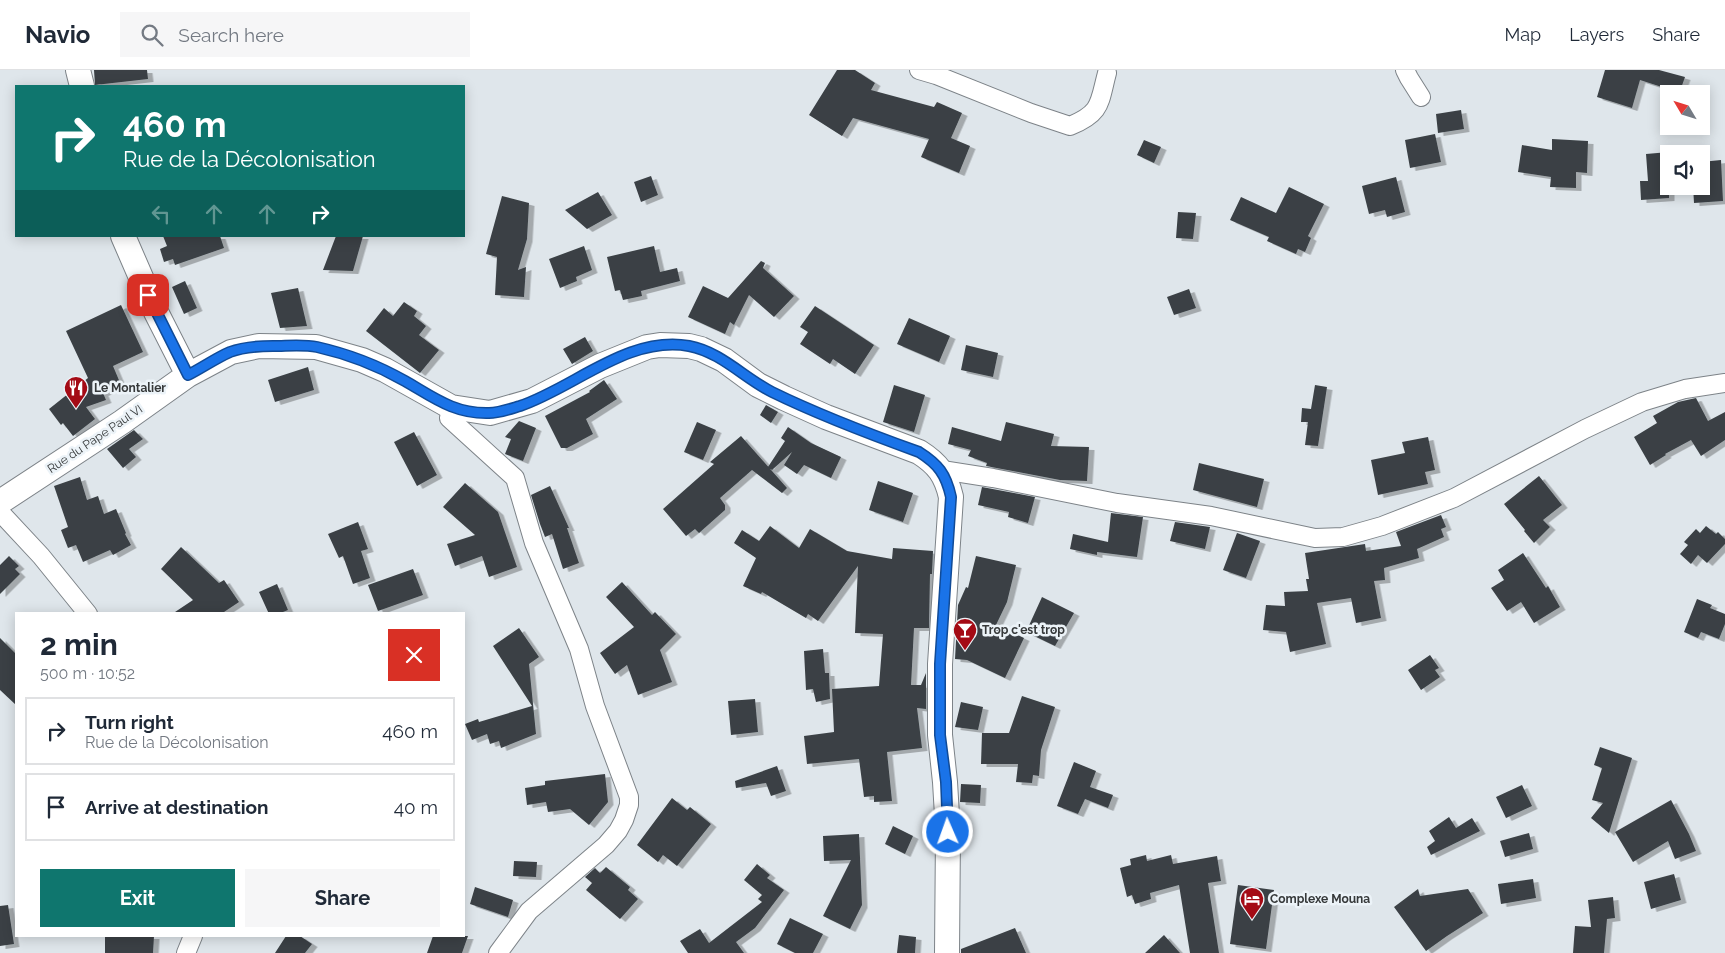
<!DOCTYPE html>
<html lang="en">
<head>
<meta charset="utf-8">
<style>
	:root { --surface:#fff; --page:#f6f6f7; --text:#1f2937; --muted:#747a83; --line:#e0e1e3; --accent:#0f766e }
	body { margin:0; font-family:Raleway,sans-serif; background:var(--page); color:var(--text); height:100vh; display:flex; flex-direction:column; font-size:19px; white-space:nowrap }
	* { box-sizing:border-box; margin:0 }
	p { font-size:16px; color:var(--muted) }
	.icon { flex:none; width:28px; height:28px; fill:none; stroke:currentColor; stroke-width:2; stroke-linecap:round; stroke-linejoin:round }
	.map { position:relative; flex:1; overflow:hidden }
	.details { position:absolute; left:15px; top:542px; width:450px; height:325px; display:flex; flex-direction:column; background:var(--surface); border-radius:0px; box-shadow:0 2px 12px #0003 }
	.details>* { flex:none }
	.top-card { position:absolute; left:15px; top:15px; width:450px; height:152px; border-radius:0px; box-shadow:0 2px 12px #0003; background:#0f766e; color:#fff; overflow:hidden }
	.needle { width:32px; rotate:308deg }
	.controls { position:absolute; left:1660px; top:15px; display:grid; gap:10px }
	.controls a { display:grid; place-items:center; width:50px; height:50px; border-radius:0px; background:var(--surface); box-shadow:0 2px 12px #0003; font-size:25px }
	.pin { position:absolute; display:grid; place-items:center; width:42px; height:42px; color:#fff; margin:-21px; border-radius:10px; box-shadow:0 2px 8px #0006 }
	.me { position:absolute; width:55px; margin:-28px; rotate:358deg; stroke-linejoin:round; filter:drop-shadow(0 0 4px #0008) }
	.turn { display:flex; align-items:center; gap:18px; height:105px; padding:0 25px; font-size:22px }
	.turn .icon { width:65px; height:65px; stroke-width:2.5 }
	.turn b { display:block; font-size:35px; line-height:42px }
	.lanes { display:flex; align-items:center; height:48px; padding:0 25px; background:#0003; justify-content:center; gap:25px; direction:ltr }
	.lanes .off { opacity:.35 }
	.round { display:grid; place-items:center; flex:none; width:52px; height:52px; border-radius:0px; background:var(--page) }
	.head { display:flex; align-items:center; justify-content:space-between; height:85px; padding:0 25px }
	h1 { font-size:30px; font-weight:700; line-height:38px }
	.primary-button { display:flex; gap:10px; margin-top:auto; padding:10px 25px }
	.primary-button a { flex:1; height:58px; border-radius:0px; background:var(--accent); color:#fff; font-size:20px; font-weight:700; line-height:58px; text-align:center }
	.primary-button a+a { background:var(--page); color:var(--text) }
	ul { padding:0; list-style:none }
	li { display:flex; align-items:center; gap:15px; height:68px; margin:0 10px 8px; padding:0 15px; border:2px solid var(--line); border-radius:0px }
	li div { flex:1 }
	li b { display:block; font-size:19px }
	li em { font-style:normal }
	header { display:flex; align-items:center; gap:30px; box-sizing:border-box; height:70px; padding:0 25px; background:var(--surface); border-bottom:1px solid var(--line) }
	header strong { font-size:24px }
	nav { display:flex; gap:28px; margin-inline-start:auto; font-size:18px }
	.search { width:350px; height:45px; background:var(--page); display:flex; align-items:center; gap:12px; box-sizing:border-box; padding:0 18px; border-radius:0px; color:var(--muted); font-size:19px }
	.map>svg:first-child { display:block }
</style>
</head>
<body>
<header>
<strong>Navio</strong>
<div class="search"><svg class="icon" aria-label="search" viewBox="0 0 24 24"><circle cx="10" cy="10" r="6"/><path d="M15 15l6 6"/></svg>Search here</div>
<nav><a>Map</a><a>Layers</a><a>Share</a></nav>
</header>
<div class="map">
<svg width="1725" height="883" viewBox="0 0 1725 883">
	<defs>
		<filter id="shadow"><feDropShadow dx="5.5" dy="3" stdDeviation="0" flood-color="#0004"/></filter>
	</defs>
	<rect width="100%" height="100%" fill="#dfe6eb"/>
	<!-- building -->
	<path fill="#3b4145" filter="url(#shadow)" d="M94 0H147L148 9 95 15Z
		M837 0H855L875 13 871 20 934 37 937 32 962 43 951 68 970 76 959 103 921 87 929 69 853 48 842 66 809 45Z
		M1605 0H1659L1685 7 1679 24H1664L1665 18 1640 10 1632 38 1597 27Z
		M1461 40 1464 59 1438 63 1436 44Z
		M1435 64 1441 92 1410 98 1405 70Z
		M1552 69 1588 71 1587 103 1576 102V118L1550 117 1551 107 1518 102 1522 75 1552 80Z
		M1144 70 1161 77 1154 93 1137 85Z
		M1669 82V128L1641 130 1640 111H1648L1646 84Z
		M1721 90 1723 131 1694 133 1693 116H1701V92Z
		M651 106 658 125 641 132 634 112Z
		M1396 107 1405 142 1387 147 1385 140 1369 144 1362 116Z
		M1289 117 1324 134 1308 166 1311 168 1305 182 1298 179 1296 184 1267 171 1269 167 1230 150 1241 127 1276 143Z
		M598 122 612 145 587 159 565 140Z
		M502 126 529 133 527 169 518 200 526 197 524 227 495 225 497 187 486 184Z
		M1178 142 1196 143 1193 169 1176 168Z
		M163 166H220L224 178 175 195 173 189 164 192 160 179 167 176Z
		M336 166H363L353 201 323 200Z
		M584 176 592 200 576 207 577 211 560 218 549 189Z
		M654 176 660 202 677 198 680 211 641 221 642 226 623 230 620 220 615 221 607 187Z
		M761 191 765 193 763 198 794 226 774 247 749 225 734 255 730 252 725 264 688 247 703 216 728 228Z
		M185 211 197 238 184 244 172 217Z
		M298 218 307 256 280 258 271 223Z
		M1189 219 1196 238 1174 245 1167 227Z
		M404 232 417 241 414 246 426 256 419 265 439 280 420 303 366 261 384 238 393 246Z
		M121 235 143 282 113 296 121 315 103 323 106 330 86 337 95 349 73 366 63 353 61 355 49 339 88 308 66 261Z
		M815 236 874 275 855 304 833 289 830 294 800 274 808 262 800 257Z
		M909 248 950 266 939 292 897 274Z
		M585 267 593 281 572 294 563 279Z
		M966 275 998 283 993 307 961 300Z
		M308 297 314 320 275 332 268 310Z
		M604 310 617 329 586 349 593 364 567 378H561L545 346 590 322 589 321Z
		M894 315 925 325 914 362 883 352Z
		M1315 315 1327 317 1318 376 1305 375 1308 352H1301L1302 338 1311 339Z
		M1696 328 1708 351 1725 342V370L1701 386 1691 370 1665 384 1666 385 1650 395 1634 367 1657 353 1653 346 1678 332Z
		M766 335 778 342 771 353 760 345Z
		M519 351 536 358 523 391 505 384 511 369 505 367Z
		M697 352 716 360 703 390 684 382Z
		M1006 352 1054 364 1051 376 1089 377 1087 411 1060 410 986 396 987 393 968 386 971 380 948 374 952 357 1001 371Z
		M788 357 811 373 841 387 831 408 804 395 797 404 784 395 792 382 772 400 768 397 785 371 781 368Z
		M134 360 143 369 129 379 136 387 123 398 107 379Z
		M414 362 437 405 417 416 394 372Z
		M741 366 787 418 782 423 752 400 720 428 725 435V440L699 463 695 459 686 466 663 439 714 394 710 392Z
		M1428 367 1435 400 1425 402 1428 414 1378 425 1371 390 1405 383 1402 372Z
		M1199 393 1264 409 1257 437 1193 420Z
		M1539 406 1562 435 1543 450 1550 457 1534 473 1524 461 1525 460 1504 434Z
		M80 407 87 430 98 426 104 444 116 439 126 463 125 464 131 475 113 485 110 480 83 492 76 475 68 478 61 460 68 457 54 416Z
		M878 411 913 423 903 452 869 440Z
		M465 413 498 442 517 497 489 507 482 486 455 496 447 474 475 465 443 437Z
		M550 416 569 458H567L579 493 563 499 552 464 545 467 540 454 531 425Z
		M982 417 1035 427 1028 453 1008 447 1009 442 978 435Z
		M1111 443 1143 447 1137 487 1097 482V485L1070 479 1073 464 1108 472Z
		M1441 445 1446 457 1441 459 1444 467 1417 479 1419 488 1384 498 1385 510 1374 511 1381 548 1356 553 1351 528 1317 533 1326 574 1290 582 1286 562 1263 560 1266 535 1285 536 1284 522 1308 521 1306 509H1309L1305 483 1365 474 1366 481 1401 476 1396 462Z
		M358 452 368 479 361 481 370 508 353 514 343 486 339 488 328 464Z
		M1175 452 1210 457 1205 479 1170 471Z
		M770 456 799 478 810 459 847 481 892 489 893 478 933 481 932 504H930L929 558H914L911 615H921L926 603V639L917 638 922 678 887 682 892 731 874 732V726L864 727 859 689 807 694 804 666 834 662 832 619 879 616 883 564 855 563 858 496 818 551 808 544 806 548 762 522 761 524 743 516 756 488 734 473 742 460 759 471Z
		M1706 456 1716 464 1718 462 1725 469V474L1707 493 1698 485 1691 494 1680 484 1688 475 1684 472 1696 459 1700 463Z
		M1237 463 1260 471 1246 508 1223 500Z
		M181 477 219 513 224 510 239 532 221 544H172L193 530 161 499Z
		M1523 483 1546 518 1548 516 1560 537 1534 553 1521 532 1507 541 1491 518 1504 510 1498 500Z
		M9 486 19 496 15 499 20 504 0 524V495Z
		M976 486 1016 495 1007 532 996 555 1024 568 1005 608 967 590 955 589 958 535 966 517 968 518Z
		M413 499 423 525 378 541 368 515Z
		M622 512 652 545 655 542 676 564 660 580 672 612 638 625 627 595 615 604 600 583 634 557 606 527Z
		M277 514 288 540 278 544H269L259 522Z
		M1042 527 1074 543 1055 576 1026 562Z
		M1697 529 1712 535 1710 538 1725 544V554L1719 569 1701 562 1698 568 1684 562Z
		M519 558 539 587 529 594 536 664 501 678 499 671 490 674 487 664 472 670 465 654 478 649 479 652 532 636 493 576Z
		M0 568 16 584V635L0 620Z
		M823 579 825 603H829L830 629 816 632 813 619 806 620 804 581Z
		M1430 585 1439 598 1435 600 1440 607 1421 620 1408 600Z
		M1022 626 1055 637 1041 680 1039 706 1033 705 1032 713 1016 712 1018 694H981L982 663H1009Z
		M755 629 758 662 731 665 728 631Z
		M961 632 983 637 978 660 955 657Z
		M1600 677 1632 688 1609 763 1591 748 1603 733 1592 730 1602 698 1594 695Z
		M1074 692 1096 701 1090 717 1113 725 1108 738 1085 729 1078 744 1057 736Z
		M777 696 786 721 771 726 766 713 736 718 735 711Z
		M605 704 608 732 589 755 570 739 548 742 546 732 527 735 525 718 545 715V711Z
		M961 714 981 715 980 733 960 732Z
		M1522 715 1532 736 1506 748 1496 727Z
		M672 728 687 740 690 737 711 754 677 796 663 785 658 792 637 775Z
		M1671 730 1689 764 1696 781 1675 789 1668 771 1633 792 1615 762Z
		M1449 747 1456 758 1472 748 1480 761 1431 785 1427 777 1435 771 1429 761Z
		M893 756 913 766 905 784 885 774Z
		M1529 763 1533 779 1505 787 1500 771Z
		M859 764 862 835 850 859 823 846 851 790 824 791 823 766Z
		M1146 785 1147 791 1171 785 1173 794 1217 786 1221 811 1208 813 1219 883H1190L1179 815 1150 823 1151 829 1135 834 1132 825 1127 827 1120 798 1131 795 1130 789Z
		M514 791 537 792 536 807 513 806Z
		M757 794 770 805 767 808 784 820 755 858 736 872 744 883H688L680 871 700 859 709 873 762 832 758 829 762 825 744 810Z
		M606 797 630 817 628 820 638 829 620 849 586 820 592 813 585 807 595 798 600 803Z
		M1674 804 1681 830 1651 839 1644 812Z
		M1533 809 1536 828 1501 834 1498 814Z
		M1238 815 1274 820 1266 879 1230 874Z
		M475 817 513 830 508 847 470 834Z
		M1418 819 1420 826 1468 819 1483 843 1447 866 1426 881 1394 837Z
		M1613 827 1615 848 1607 849 1604 883H1573L1575 856 1591 857 1588 830Z
		M8 835 14 874 0 876V836Z
		M790 848 823 864 813 883H795L777 874Z
		M1015 858 1026 883H961V879Z
		M899 865 916 867 915 883H897Z
		M1164 865 1180 883H1145Z
		M105 866H154L153 883H105Z
		M286 866H300L312 874 305 883H275Z
		M433 866H468L462 883H427Z"/>
	<g fill="none" stroke-linecap="round" stroke-linejoin="round">
		<!-- street casing -->
		<g stroke="#7d8388" stroke-width="20">
			<path id="street" d="M919 0 936 5 1031 43 1070 56C1102 43 1099 33 1107 3
				M1405 0 1409 8 1421 27
				M451 337 449 348 515 408 534 473 579 579 595 636 629 727V735L624 750 618 761 606 775 529 841 498 883
				M942 400 993 408 1117 433 1211 446 1315 468 1343 467 1382 456 1454 428 1585 359 1642 332 1685 319 1725 313
				M0 442 41 486 88 544
				M186 883 193 866"/>
		</g>
		<!-- secondary casing -->
		<g stroke="#7d8388" stroke-width="26">
			<path id="secondary" d="M78 0 82 16
				M123 166 156 242 188 305
				M0 432 122 352 188 305 231 282 259 276 316 277 362 290 385 300 451 337 490 343 532 331 600 296 647 277 660 275 689 276 701 279 724 290 758 315 784 328 826 347 919 382C938 394 946 405 951 427L940 594V665L945 712 948 762 947 883"/>
		</g>
		<!-- street -->
		<use href="#street" stroke="#fff" stroke-width="18"/>
		<!-- secondary -->
		<use href="#secondary" stroke="#fff" stroke-width="24"/>
	</g>
	<g fill="none" stroke-linecap="round" stroke-linejoin="round">
		<!-- route casing -->
		<g stroke="#114b97" stroke-width="12">
			<path id="route" d="M148 225 188 305C202 298 216 288 230 282 243 277 259 276 273 276 287 276 303 274 317 277 348 284 377 295 405 311 433 327 454 344 489 343 499 343 510 339 520 336 574 318 628 265 689 276 721 282 744 308 772 322 819 345 869 364 919 382 938 394 946 404 951 427L940 594V665L946 712 948 762"/>
		</g>
		<!-- route -->
		<use href="#route" stroke="#1a73e8" stroke-width="9"/>
	</g>
	<!-- icons -->
	<defs>
		<g id="restaurant-pin" transform="scale(1.25)"><path d="M0 17L-7.5 6A9.5 9.5 0 1 1 7.5 6Z" fill="#a40b15" stroke="#ecf3f8"/><path d="M-5-6h1v4h1v-4h1v4h1v-4h1v5L-1.5 .5V6h-2V.5L-5-1ZM5-6V6H3V1.5H1.5Q1.5-4 5-6Z" fill="#fff"/></g>
		<g id="bar-pin" transform="scale(1.25)"><path d="M0 17L-7.5 6A9.5 9.5 0 1 1 7.5 6Z" fill="#a40b15" stroke="#ecf3f8"/><path d="M-6-5H6L.8 .8V4.5H3.5V6h-7V4.5H-.8V.8Z" fill="#fff"/></g>
		<g id="hotel-pin" transform="scale(1.25)"><path d="M0 17L-7.5 6A9.5 9.5 0 1 1 7.5 6Z" fill="#a40b15" stroke="#ecf3f8"/><path d="M-6-4.5h1.5V1H6V5H4.5V3h-9V5H-6ZM-4 0a1.8 1.8 0 1 1 3.6 0ZM.5 0V-2.5h3Q6-2.5 6 0Z" fill="#fff"/></g>
	</defs>
	<g fill-rule="evenodd">
		<use href="#restaurant-pin" x="76" y="318"/>
		<use href="#bar-pin" x="965" y="560"/>
		<use href="#hotel-pin" x="1252" y="829"/>
	</g>
	<g text-anchor="middle" dominant-baseline="central" stroke-width="5" stroke-linejoin="round" paint-order="stroke">
		<!-- poi labels -->
		<g font-size="12" font-weight="bold" fill="#36393a" stroke="#ecf3f8" text-anchor="start">
			<text x="94" y="318">Le Montalier</text>
			<text x="982" y="560">Trop c'est trop</text>
			<text x="1270" y="829">Complexe Mouna</text>
		</g>
		<!-- street labels -->
		<g font-size="12" fill="#36393a" stroke="#ecf3f8">
			<text transform="translate(95 369) rotate(-34)">Rue du Pape Paul VI</text>
		</g>
	</g>
</svg>
<div class="controls">
<a><svg class="needle" viewBox="-14 -14 28 28"><path d="M0-13l5 13h-10z" fill="#e53935"/><path d="M0 13l5-13h-10z" fill="#747a83"/></svg></a>
<a><svg class="icon" aria-label="sound" viewBox="0 0 24 24"><path d="M4 9h4l5-4v14l-5-4H4zM17 9q2 3 0 6"/></svg></a>
</div>
<div class="pin" style="left:148px;top:225px;background:#d93025"><svg class="icon" aria-label="arrive" viewBox="0 0 24 24"><path d="M6 21V4h12l-3 4 3 4H6"/></svg></div>
<svg class="me" style="left:948px;top:762px" viewBox="-20 -20 40 40"><circle r="17" fill="#1a73e8" stroke="#fff" stroke-width="3"/><path d="M0-11L8 9 0 5-8 9z" fill="#fff"/></svg>
<div class="top-card">
<div class="turn"><svg class="icon" aria-label="right" viewBox="0 0 24 24"><path d="M7 20v-9h11M14 6l5 5-5 5"/></svg><div><b>460 m</b>Rue de la Décolonisation</div></div>
<div class="lanes"><svg class="icon off" aria-label="left" viewBox="0 0 24 24"><path d="M17 20v-9H6M10 6l-5 5 5 5"/></svg><svg class="icon off" aria-label="ahead" viewBox="0 0 24 24"><path d="M12 20V5M6 11l6-6 6 6"/></svg><svg class="icon off" aria-label="ahead" viewBox="0 0 24 24"><path d="M12 20V5M6 11l6-6 6 6"/></svg><svg class="icon" aria-label="right" viewBox="0 0 24 24"><path d="M7 20v-9h11M14 6l5 5-5 5"/></svg></div>
</div>
<section class="details">
<div class="head"><div><h1>2 min</h1><p>500 m · 10:52</p></div><a class="round" style="background:#d93025;color:#fff"><svg class="icon" aria-label="close" viewBox="0 0 24 24"><path d="M6 6l12 12M18 6L6 18"/></svg></a></div>
<ul>
<li><svg class="icon" aria-label="right" viewBox="0 0 24 24"><path d="M7 20v-9h11M14 6l5 5-5 5"/></svg><div><b>Turn right</b><p>Rue de la Décolonisation</p></div><em>460 m</em></li>
<li><svg class="icon" aria-label="arrive" viewBox="0 0 24 24"><path d="M6 21V4h12l-3 4 3 4H6"/></svg><div><b>Arrive at destination</b></div><em>40 m</em></li>
</ul>
<div class="primary-button"><a>Exit</a><a>Share</a></div>
</section>
</div>
</body>
</html>
